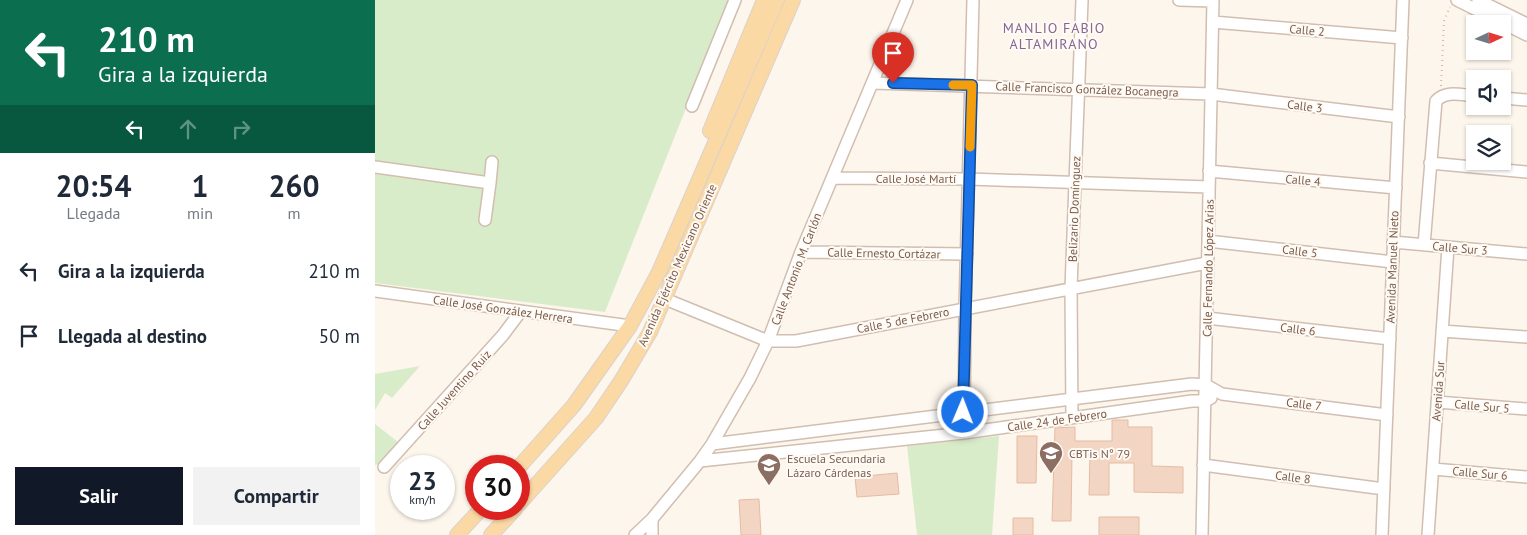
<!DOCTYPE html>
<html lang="es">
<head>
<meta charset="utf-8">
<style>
	:root { --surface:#fff; --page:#f2f2f3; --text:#1f2937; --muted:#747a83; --accent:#111827 }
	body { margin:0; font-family:"PT Sans",sans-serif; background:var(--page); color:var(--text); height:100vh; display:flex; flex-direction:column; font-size:19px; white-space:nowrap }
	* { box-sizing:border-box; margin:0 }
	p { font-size:16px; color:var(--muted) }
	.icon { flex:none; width:28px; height:28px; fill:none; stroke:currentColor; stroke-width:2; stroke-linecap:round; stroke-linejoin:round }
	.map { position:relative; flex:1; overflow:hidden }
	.side { display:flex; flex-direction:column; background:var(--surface); width:375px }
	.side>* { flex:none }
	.banner { background:#0b6e4f; color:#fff; overflow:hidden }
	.needle { width:32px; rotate:86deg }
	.controls { position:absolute; left:1091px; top:15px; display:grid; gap:10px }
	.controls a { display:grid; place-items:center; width:45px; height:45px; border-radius:0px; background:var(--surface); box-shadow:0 1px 4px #0004; font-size:25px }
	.speed { position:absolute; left:15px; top:455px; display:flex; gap:10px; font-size:25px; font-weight:700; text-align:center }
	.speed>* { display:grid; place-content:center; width:65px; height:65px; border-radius:50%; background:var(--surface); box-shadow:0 1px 4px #0004; line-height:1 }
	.speed small { font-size:12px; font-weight:400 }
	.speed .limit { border:8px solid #d22; background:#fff; color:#111 }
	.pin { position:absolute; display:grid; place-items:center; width:42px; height:42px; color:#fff; margin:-51px -21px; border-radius:50% 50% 50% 0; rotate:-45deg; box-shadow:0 0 5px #0007 }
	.pin .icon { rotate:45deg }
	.me { position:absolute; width:55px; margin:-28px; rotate:1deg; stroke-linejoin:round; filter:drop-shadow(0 0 4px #0008) }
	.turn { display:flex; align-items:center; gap:18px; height:105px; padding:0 15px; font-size:22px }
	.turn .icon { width:65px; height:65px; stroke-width:2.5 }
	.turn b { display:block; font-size:35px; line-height:42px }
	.lanes { display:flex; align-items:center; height:48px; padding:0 15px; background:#0003; justify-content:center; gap:25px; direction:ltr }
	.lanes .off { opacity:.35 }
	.eta { display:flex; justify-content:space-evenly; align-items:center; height:85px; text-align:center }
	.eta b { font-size:30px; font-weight:800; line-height:35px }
	.cta { display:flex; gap:10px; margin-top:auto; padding:10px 15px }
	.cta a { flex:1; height:58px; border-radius:0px; background:var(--accent); color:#fff; font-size:20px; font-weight:800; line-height:58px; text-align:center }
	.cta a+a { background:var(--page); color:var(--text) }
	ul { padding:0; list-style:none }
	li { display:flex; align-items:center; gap:15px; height:65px; padding:0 15px }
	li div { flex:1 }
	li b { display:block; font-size:19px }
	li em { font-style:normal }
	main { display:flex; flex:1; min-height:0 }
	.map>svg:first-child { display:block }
</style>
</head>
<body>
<main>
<section class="side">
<div class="banner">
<div class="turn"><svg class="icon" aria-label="left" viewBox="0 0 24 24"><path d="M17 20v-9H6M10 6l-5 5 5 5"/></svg><div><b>210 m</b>Gira a la izquierda</div></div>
<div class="lanes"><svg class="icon" aria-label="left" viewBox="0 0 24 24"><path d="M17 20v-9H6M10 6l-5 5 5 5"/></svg><svg class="icon off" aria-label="ahead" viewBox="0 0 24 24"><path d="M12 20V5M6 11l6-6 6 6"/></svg><svg class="icon off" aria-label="right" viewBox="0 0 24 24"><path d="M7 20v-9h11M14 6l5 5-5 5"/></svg></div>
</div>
<div class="eta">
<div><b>20:54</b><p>Llegada</p></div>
<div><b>1</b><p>min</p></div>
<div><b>260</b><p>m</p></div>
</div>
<ul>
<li><svg class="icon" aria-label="left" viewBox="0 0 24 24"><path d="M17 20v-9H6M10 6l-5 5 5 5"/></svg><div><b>Gira a la izquierda</b></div><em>210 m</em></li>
<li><svg class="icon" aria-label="arrive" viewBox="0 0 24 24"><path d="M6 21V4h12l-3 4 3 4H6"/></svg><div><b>Llegada al destino</b></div><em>50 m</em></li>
</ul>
<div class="cta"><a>Salir</a><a>Compartir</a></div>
</section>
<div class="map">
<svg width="1152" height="535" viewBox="0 0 1152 535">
	<rect width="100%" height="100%" fill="#fdf6ec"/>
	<!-- green -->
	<path fill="#d8ecc9" d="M0 0H354L230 312 0 283Z
		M45 366 17 398 10 393 0 410V374Z
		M0 424 23 442 4 464 0 465Z
		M624 436 617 535H542L532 446Z"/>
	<!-- building -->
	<path fill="#f3d5c3" stroke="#e6bba3" d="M737 420H753V427H777V466L808 467V493L759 492V463H734V495H714L715 456 697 455 696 521H677L680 428 700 427V441H737Z
		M642 436H662L661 483H642Z
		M522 473 524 494 482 497 480 477Z
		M384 499 386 535H366L364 500Z
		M724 517H764V535H724Z
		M638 518H658V535H638Z"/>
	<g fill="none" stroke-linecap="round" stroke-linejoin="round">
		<!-- minor casing -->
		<g stroke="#d1beb0" stroke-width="14">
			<path id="minor" d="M804 0 838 1
				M1082 0 1152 35
				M1103 0 1152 24
				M838 22 1027 38
				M499 83 836 94 1024 117
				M1128 98 1152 100
				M317 106 360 0
				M1055 163 1152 172
				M0 167 115 183 110 220
				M834 171 1021 188
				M458 178 594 179 834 187
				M115 183 117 162
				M833 241 1018 262
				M1018 242 1152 254
				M1049 245 1061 101C1071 90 1086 95 1100 96
				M426 252 592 254
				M0 291 255 326
				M290 299 393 341H421L832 263
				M832 318 1015 339
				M1067 331 1152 337
				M1062 402 1152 409
				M697 418 696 288 707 0
				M589 433 590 308 598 0
				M337 444 817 384 831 385 847 394 1012 415
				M325 461 589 433 817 401H830L836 398
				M828 465 1009 489
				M9 467 128 335 146 311
				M1058 469 1152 477
				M260 535 277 519 325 461 337 444 375 378 393 341 426 252 532 0
				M277 535V519
				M827 535 838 0
				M1007 535 1028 0
				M1053 535 1073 247"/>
		</g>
		<!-- major casing -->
		<g stroke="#dad1cd" stroke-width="16">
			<path id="major" d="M335 131 389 0
				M144 467 199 405 255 326 284 272 402 0
				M144 504 221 418 246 381 275 332 418 0
				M82 535 106 509
				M116 535 140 509"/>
		</g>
		<!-- path -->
		<path stroke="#d9b8a5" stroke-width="2" stroke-dasharray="1 4" stroke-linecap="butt" d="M1066 86 1069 21 1075 7"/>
		<!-- minor -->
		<use href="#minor" stroke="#fff" stroke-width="11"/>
		<!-- major -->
		<use href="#major" stroke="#fbd9a5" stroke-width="14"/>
	</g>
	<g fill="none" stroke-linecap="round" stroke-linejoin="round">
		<!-- route casing -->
		<g stroke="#114b97" stroke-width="12">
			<path id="route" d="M518 83 597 85 588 412"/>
		</g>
		<!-- route -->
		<use href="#route" stroke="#1a73e8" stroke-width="9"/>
		<!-- slow -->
		<path stroke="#f59e0b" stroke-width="9" d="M578 85H597L595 147"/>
	</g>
	<!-- icons -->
	<defs>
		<g id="school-pin" transform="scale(1.25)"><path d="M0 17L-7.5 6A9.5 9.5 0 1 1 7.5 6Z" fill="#8d6e63" stroke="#fffaf3"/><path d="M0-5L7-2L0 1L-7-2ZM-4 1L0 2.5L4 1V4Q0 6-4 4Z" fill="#fff"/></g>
	</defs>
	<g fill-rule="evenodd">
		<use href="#school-pin" x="676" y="453"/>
		<use href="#school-pin" x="394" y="465"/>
	</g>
	<g text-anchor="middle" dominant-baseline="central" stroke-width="4" stroke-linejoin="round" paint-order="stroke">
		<!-- street labels -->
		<g font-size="12" fill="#7a5c4d" stroke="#fffaf3">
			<text transform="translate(932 30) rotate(5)">Calle 2</text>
			<text transform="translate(712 89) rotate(2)">Calle Francisco González Bocanegra</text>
			<text transform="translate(930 106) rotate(7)">Calle 3</text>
			<text x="541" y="178">Calle José Martí</text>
			<text transform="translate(928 180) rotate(5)">Calle 4</text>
			<text transform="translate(699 209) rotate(-88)">Belizario Domínguez</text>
			<text transform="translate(1085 248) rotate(5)">Calle Sur 3</text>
			<text transform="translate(925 251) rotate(7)">Calle 5</text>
			<text transform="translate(509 253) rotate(1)">Calle Ernesto Cortázar</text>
			<text transform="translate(302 265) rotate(-66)">Avenida Ejército Mexicano Oriente</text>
			<text transform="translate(1017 267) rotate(-88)">Avenida Manuel Nieto</text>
			<text transform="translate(833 268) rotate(-89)">Calle Fernando López Arias</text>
			<text transform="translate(421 269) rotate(-69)">Calle Antonio M. Carlón</text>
			<text transform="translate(128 309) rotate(8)">Calle José González Herrera</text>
			<text transform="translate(528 320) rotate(-11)">Calle 5 de Febrero</text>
			<text transform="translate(923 329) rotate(7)">Calle 6</text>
			<text transform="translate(79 390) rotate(-48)">Calle Juventino Ruiz</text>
			<text transform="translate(1063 391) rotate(-86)">Avenida Sur</text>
			<text transform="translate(929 404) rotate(7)">Calle 7</text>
			<text transform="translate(1107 406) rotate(5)">Calle Sur 5</text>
			<text transform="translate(682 420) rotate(-8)">Calle 24 de Febrero</text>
			<text transform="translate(1105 473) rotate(5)">Calle Sur 6</text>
			<text transform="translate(918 477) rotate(7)">Calle 8</text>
		</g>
		<!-- education labels -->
		<g font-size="12" fill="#785e54" stroke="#fffaf3" text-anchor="start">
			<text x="694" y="453">CBTis N° 79</text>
			<text x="412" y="458">Escuela Secundaria<tspan x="412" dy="14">Lázaro Cárdenas</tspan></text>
		</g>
		<!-- neighbourhood labels -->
		<g font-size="14" letter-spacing="1" fill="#846695" stroke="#fffaf3">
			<text x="679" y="28">MANLIO FABIO<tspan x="679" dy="16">ALTAMIRANO</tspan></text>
		</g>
	</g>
</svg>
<div class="controls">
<a><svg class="needle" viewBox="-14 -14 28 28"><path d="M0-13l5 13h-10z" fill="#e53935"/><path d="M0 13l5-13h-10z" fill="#747a83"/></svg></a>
<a><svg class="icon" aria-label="sound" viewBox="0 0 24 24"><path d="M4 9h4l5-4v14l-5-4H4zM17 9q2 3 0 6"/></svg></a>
<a><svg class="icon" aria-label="layers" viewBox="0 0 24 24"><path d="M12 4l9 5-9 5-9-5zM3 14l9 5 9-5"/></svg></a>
</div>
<div class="speed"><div>23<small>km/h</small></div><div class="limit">30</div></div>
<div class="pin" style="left:518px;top:83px;background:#d93025"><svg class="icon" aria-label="arrive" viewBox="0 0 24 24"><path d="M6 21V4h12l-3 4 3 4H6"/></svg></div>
<svg class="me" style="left:588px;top:412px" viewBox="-20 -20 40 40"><circle r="17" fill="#1a73e8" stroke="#fff" stroke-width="3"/><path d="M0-11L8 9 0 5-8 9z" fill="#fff"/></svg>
</div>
</main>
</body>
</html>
